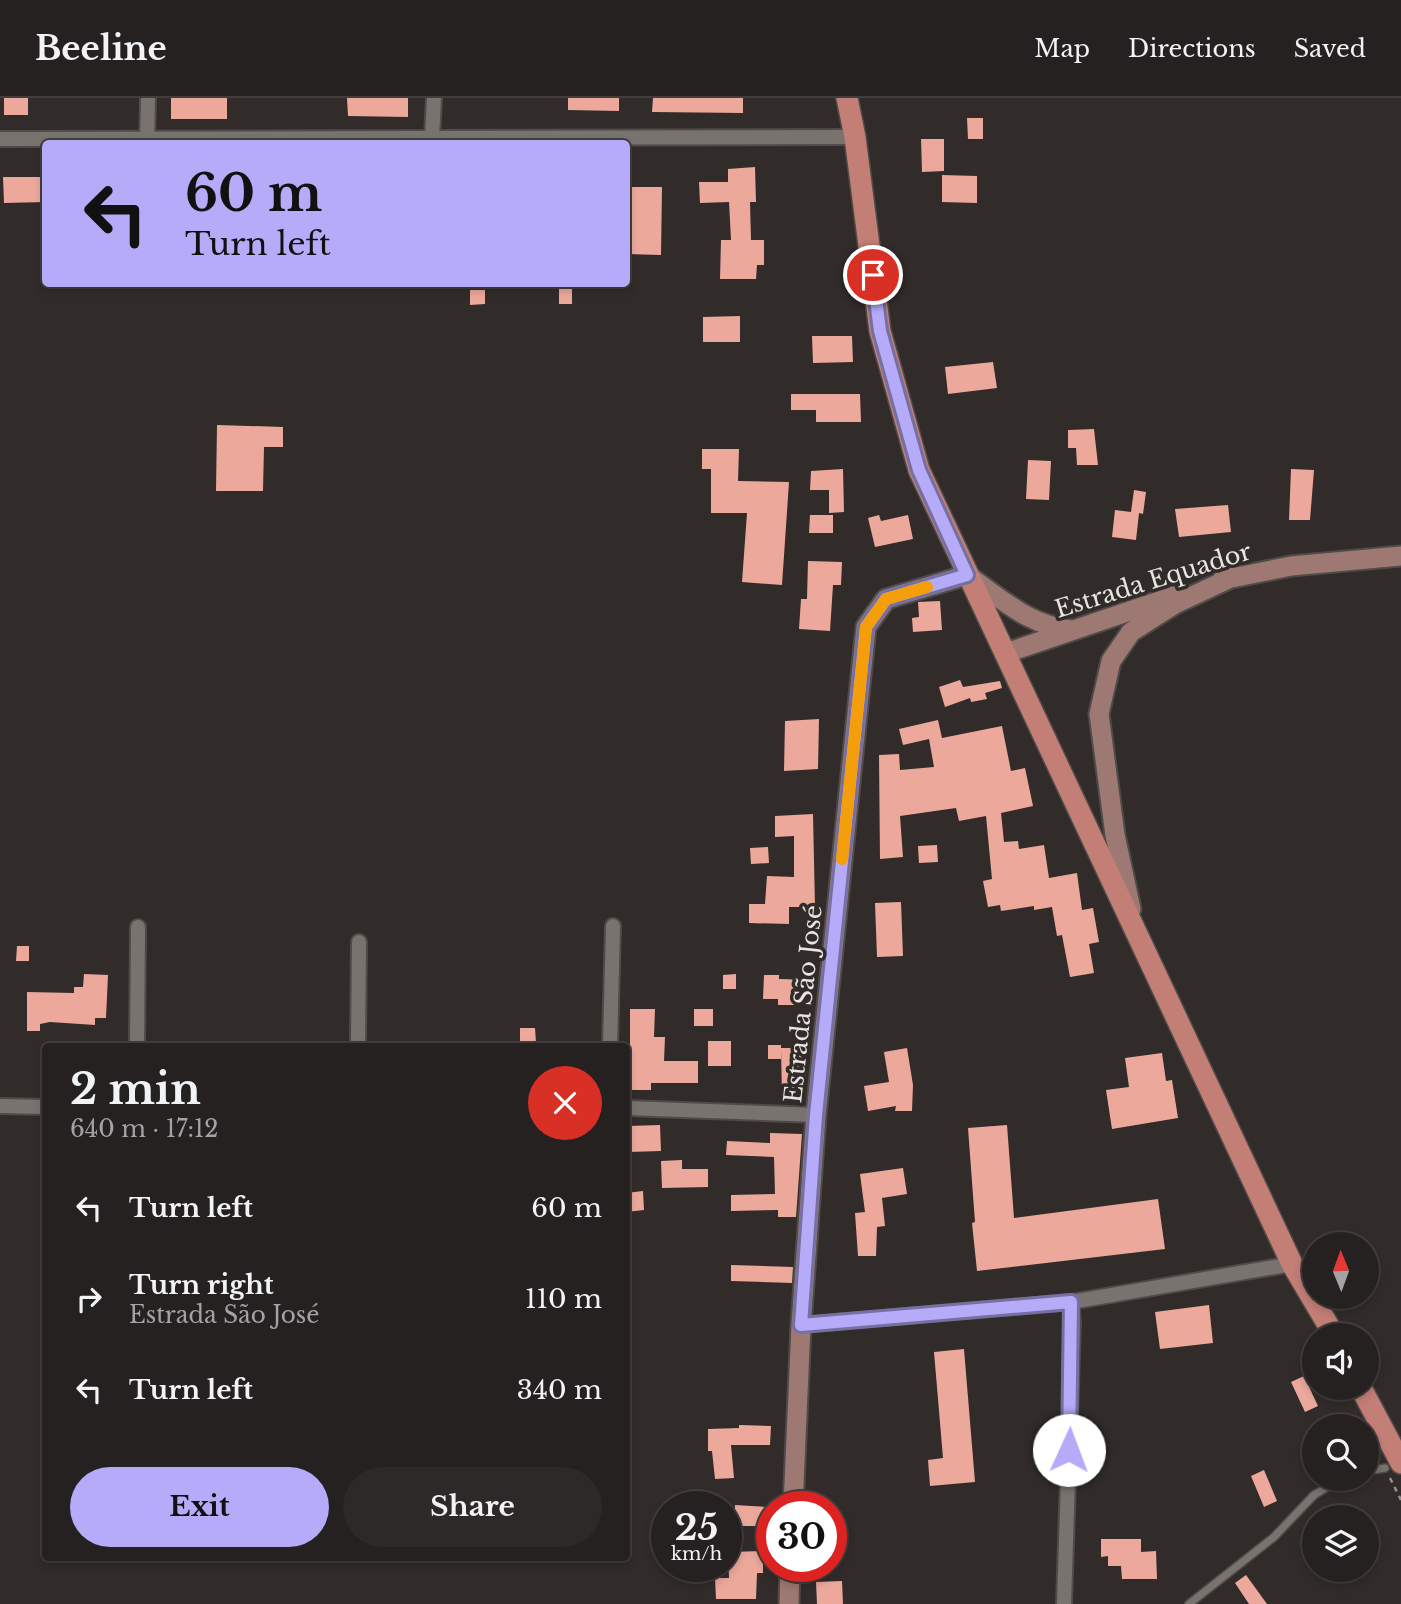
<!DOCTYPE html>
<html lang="en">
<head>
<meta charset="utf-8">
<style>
	:root { --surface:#252120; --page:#2d2929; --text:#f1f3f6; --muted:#a3a3a5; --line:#423e3e; --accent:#b6abf8 }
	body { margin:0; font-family:"Libre Baskerville",serif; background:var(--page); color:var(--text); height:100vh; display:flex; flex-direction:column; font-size:26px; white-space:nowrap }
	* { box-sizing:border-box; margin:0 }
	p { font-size:23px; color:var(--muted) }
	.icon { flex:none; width:38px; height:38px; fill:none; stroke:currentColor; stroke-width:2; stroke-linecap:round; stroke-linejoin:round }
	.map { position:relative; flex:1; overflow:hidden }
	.drawer { position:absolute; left:42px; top:945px; width:588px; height:518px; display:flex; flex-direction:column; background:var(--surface); border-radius:7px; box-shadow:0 4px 10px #0003,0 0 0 2px var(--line) }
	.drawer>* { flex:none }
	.top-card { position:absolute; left:42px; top:42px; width:588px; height:147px; border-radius:7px; box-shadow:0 4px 10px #0003,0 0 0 2px var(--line); background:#b6abf8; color:#111; overflow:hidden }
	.needle { width:46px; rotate:359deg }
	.buttons { position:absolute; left:1302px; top:1134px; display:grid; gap:14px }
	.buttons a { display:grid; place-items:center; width:77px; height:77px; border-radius:50%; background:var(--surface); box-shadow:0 4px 10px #0003,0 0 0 2px var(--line); font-size:35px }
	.speed { position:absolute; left:651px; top:1393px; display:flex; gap:14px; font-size:35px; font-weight:700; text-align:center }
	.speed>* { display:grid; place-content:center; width:91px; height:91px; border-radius:50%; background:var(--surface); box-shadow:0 4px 10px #0003,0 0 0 2px var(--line); line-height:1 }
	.speed small { font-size:18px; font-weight:400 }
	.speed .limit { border:10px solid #d22; background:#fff; color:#111 }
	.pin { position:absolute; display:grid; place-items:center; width:60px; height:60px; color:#fff; margin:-30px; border:4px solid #fff; border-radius:50%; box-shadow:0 2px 7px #0007 }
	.me { position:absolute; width:77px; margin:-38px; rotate:2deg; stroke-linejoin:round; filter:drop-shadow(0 0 5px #0008) }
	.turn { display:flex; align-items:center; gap:24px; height:147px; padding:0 28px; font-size:32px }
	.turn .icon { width:91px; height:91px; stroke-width:2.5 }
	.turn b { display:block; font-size:49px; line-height:60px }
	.round { display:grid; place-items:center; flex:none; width:74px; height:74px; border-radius:37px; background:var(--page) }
	.head { display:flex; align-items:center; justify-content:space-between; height:119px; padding:0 28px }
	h1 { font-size:42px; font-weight:700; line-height:52px }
	.button { display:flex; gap:14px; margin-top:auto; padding:14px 28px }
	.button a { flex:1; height:80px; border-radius:42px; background:var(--accent); color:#111; font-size:28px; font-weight:700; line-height:80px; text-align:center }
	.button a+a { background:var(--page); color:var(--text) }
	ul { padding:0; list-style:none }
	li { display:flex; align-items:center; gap:21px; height:91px; padding:0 28px }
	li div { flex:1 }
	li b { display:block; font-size:26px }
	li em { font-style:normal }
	header { display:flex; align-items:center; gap:42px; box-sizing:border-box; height:98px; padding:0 35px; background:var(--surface); border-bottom:2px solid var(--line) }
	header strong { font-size:33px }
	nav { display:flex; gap:38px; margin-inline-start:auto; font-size:24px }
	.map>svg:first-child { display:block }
</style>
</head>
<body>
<header>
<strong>Beeline</strong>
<nav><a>Map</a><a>Directions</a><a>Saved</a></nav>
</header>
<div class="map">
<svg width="1401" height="1506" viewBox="0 0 1401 1506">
	<rect width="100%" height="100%" fill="#312c2a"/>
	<!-- building -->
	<path fill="#eda89c" d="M4 0H28V17H4Z
		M171 0H227V21H171Z
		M347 0H408V19L348 18Z
		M568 0H619V13L568 12Z
		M653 0H743V15L652 14Z
		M967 20H983V41H968Z
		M921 41H944V73L922 74Z
		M755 69 756 104H750L751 142H764V167H757L756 181H720L721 142H731L729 104 700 105 699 84H728V71Z
		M942 77 977 78V105L942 104Z
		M3 79H46V104L4 105Z
		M626 89H662L661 157 626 156Z
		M559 190H572V206H559Z
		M470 192H485V206L470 207Z
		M740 218V244H703V219Z
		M812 238H852L853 264 813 265Z
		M993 264 997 290 948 296 945 269Z
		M791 296H860L861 324H816V312H791Z
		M217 327 283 329V349H264L263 393H216Z
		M1094 331 1098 367H1077L1076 350H1068V332Z
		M702 351H739L738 383 789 384 782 487 742 484 747 415H711V371H702Z
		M1028 362 1051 363 1049 402 1026 401Z
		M843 371 844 414 829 415V392H810L811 373Z
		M1291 371 1314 372 1310 422H1289Z
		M1134 392 1146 394 1143 416 1139 415 1136 442 1112 439 1115 412 1131 414Z
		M1228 407 1231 434 1179 439 1175 411Z
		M810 417H833V435H809Z
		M879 417 881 423 908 417 913 441 875 449 868 420Z
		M808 463 842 464 841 487H833L830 533 799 531 801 501H807Z
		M940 503 942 532 913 534 912 520 919 519 918 504Z
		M960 582 963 589 1000 583 1002 590 985 595 987 601 971 604 970 600 945 609 939 589Z
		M819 621 818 671 784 673 785 623Z
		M938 622 942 640 1002 628 1011 673 1025 670 1033 708 1001 715 1004 744 1018 743 1019 751 1044 747 1049 780 1077 775 1082 812 1093 810 1099 844 1089 846 1094 875 1070 879 1062 837 1057 838 1052 809 1034 812V808L1001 813 1000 807 988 809 983 783 992 781 986 718 959 723 956 710 900 718 903 759 880 761 879 657 899 656 900 672 934 669 929 641 903 647 899 631Z
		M813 716 815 809H789V826L749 825V806H765L767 778 794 779V738L775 739V718Z
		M937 747 938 764 919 765 918 748Z
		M768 749 769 765 751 766 750 750Z
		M901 804 903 858 877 859 875 805Z
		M17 848H29V863H16Z
		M84 876 108 877 106 920H95V927L50 924 40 926V933H27V894L74 895V889H83Z
		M736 876V891H723V877Z
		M764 877H779V881L812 882V907H778V901H763Z
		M630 911H655L654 939H665L664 963H698V985H651V992H630Z
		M694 911H713V928H694Z
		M520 930H535L536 945H520Z
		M708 943H731V968H708Z
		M768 947H781V961H768Z
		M781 950H807L805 999H782Z
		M907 950 913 987 912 1013H895L896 1008 868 1013 864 988 889 984 884 954Z
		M1162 955 1166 983 1172 982 1178 1020 1112 1031 1106 992 1129 989 1125 960Z
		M660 1027 661 1053 629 1054 628 1028Z
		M1007 1027 1014 1120 1158 1101 1165 1151 977 1173 972 1125 975 1124 968 1030Z
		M770 1035 802 1036 796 1119H778V1112L731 1113V1097L775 1096 774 1059 726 1057 727 1043 770 1045Z
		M682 1062V1071H708V1089L662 1090 661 1063Z
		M903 1070 907 1096 882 1100 885 1128 877 1129 876 1158H858L855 1115 865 1114 860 1076Z
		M643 1093 644 1112 626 1114V1095Z
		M731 1167 793 1169 792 1185 731 1183Z
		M1209 1207 1213 1245 1160 1251 1155 1214Z
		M964 1251 975 1384 930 1388 928 1362 943 1360 934 1254Z
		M1304 1278 1318 1308 1305 1314 1291 1284Z
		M739 1327 771 1328 770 1347H731L734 1380 715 1381 712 1353H708V1331L739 1330Z
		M1264 1372 1277 1403 1264 1409 1251 1378Z
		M735 1407 767 1409 766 1428H734Z
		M1101 1441H1141V1454L1156 1453 1157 1481H1122L1121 1468H1108V1458L1101 1459Z
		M763 1453V1475H757L756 1501H716L715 1480H729L728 1454Z
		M1246 1477 1267 1506H1249L1235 1485Z
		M842 1483 843 1506H817L816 1484Z"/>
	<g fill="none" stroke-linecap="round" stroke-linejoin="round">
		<!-- lane casing -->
		<g stroke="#4f4b48" stroke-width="10">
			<path id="lane" d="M1367 1373 1385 1370
				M1189 1506 1274 1439 1314 1397 1341 1381"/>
		</g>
		<!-- street casing -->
		<g stroke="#4f4b48" stroke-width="18">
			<path id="street" d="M0 41 855 39
				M432 41 434 0
				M147 46 148 0
				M137 948 138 829
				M358 948 359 844
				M610 948 613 828
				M0 1008 46 1009
				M626 1010 816 1017
				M801 1227 1071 1204 1292 1166
				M1064 1506 1073 1224 1071 1204"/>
		</g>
		<!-- secondary casing -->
		<g stroke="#4f4b48" stroke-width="23">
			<path id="secondary" d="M1222 482 1291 468 1401 458
				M1006 555 1174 498
				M1131 811 1115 737 1099 616 1111 563 1131 534 1175 506 1235 478
				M793 1409 801 1227 816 1017 866 529 886 501 967 477C1002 501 1029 528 1072 532
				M789 1506 790 1468"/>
		</g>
		<!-- primary casing -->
		<g stroke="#4f4b48" stroke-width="24">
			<path id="primary" d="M847 0 855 39 880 233 919 372 1292 1166 1334 1237
				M1361 1290 1401 1365"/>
		</g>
		<!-- path -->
		<path stroke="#95918f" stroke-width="2.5" stroke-dasharray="5 5" stroke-linecap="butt" d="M1390 1380 1401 1402"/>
		<!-- lane -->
		<use href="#lane" stroke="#797370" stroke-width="7"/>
		<!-- street -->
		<use href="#street" stroke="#797370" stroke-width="14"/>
		<!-- secondary -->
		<use href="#secondary" stroke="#9e7973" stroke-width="19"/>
		<!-- primary -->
		<use href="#primary" stroke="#c37e76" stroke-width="21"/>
	</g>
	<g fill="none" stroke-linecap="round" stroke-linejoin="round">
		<!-- route casing -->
		<g stroke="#766fa1" stroke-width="18">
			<path id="route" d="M873 177 880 233 919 372 967 477 886 501 866 529 816 1017 801 1227 1071 1204 1069 1352"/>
		</g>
		<!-- route -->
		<use href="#route" stroke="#b6abf8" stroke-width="12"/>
		<!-- slow -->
		<path stroke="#f59e0b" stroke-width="12" d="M842 761 866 529 886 501 927 489"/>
	</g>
	<g text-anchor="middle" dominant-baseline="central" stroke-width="7" stroke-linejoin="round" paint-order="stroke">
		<!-- street labels -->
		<g font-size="24" fill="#e7e4e2" stroke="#312c2a">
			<text transform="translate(1153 482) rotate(-17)">Estrada Equador</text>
			<text transform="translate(803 906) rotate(-84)">Estrada São José</text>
		</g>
	</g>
</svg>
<div class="buttons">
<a><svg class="needle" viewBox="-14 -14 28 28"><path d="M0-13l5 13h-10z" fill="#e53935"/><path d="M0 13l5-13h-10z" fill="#a3a3a5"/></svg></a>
<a><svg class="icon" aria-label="sound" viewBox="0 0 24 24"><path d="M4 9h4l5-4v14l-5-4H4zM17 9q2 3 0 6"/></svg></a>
<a><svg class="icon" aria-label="search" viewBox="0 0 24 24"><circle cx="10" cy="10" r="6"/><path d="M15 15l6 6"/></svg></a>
<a><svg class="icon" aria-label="layers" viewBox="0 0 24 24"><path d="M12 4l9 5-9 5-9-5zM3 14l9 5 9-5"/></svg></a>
</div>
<div class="speed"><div>25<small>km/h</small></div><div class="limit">30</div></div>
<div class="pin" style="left:873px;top:177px;background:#d93025"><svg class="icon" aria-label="arrive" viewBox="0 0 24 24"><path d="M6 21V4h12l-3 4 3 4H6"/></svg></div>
<svg class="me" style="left:1069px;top:1352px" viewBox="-20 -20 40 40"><circle r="19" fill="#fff"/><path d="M0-13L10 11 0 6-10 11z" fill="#b6abf8"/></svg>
<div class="top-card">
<div class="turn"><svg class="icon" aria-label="left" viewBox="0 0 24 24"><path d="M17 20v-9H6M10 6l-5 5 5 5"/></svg><div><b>60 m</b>Turn left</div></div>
</div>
<section class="drawer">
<div class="head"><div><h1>2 min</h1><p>640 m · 17:12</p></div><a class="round" style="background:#d93025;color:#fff"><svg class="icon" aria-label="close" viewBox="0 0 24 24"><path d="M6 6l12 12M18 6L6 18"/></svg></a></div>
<ul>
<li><svg class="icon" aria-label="left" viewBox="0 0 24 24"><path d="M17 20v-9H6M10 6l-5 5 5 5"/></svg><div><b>Turn left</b></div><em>60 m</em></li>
<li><svg class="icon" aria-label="right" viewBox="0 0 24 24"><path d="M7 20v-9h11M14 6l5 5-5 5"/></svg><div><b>Turn right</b><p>Estrada São José</p></div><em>110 m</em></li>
<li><svg class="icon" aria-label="left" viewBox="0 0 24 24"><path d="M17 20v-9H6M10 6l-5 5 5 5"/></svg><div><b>Turn left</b></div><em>340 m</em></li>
</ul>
<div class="button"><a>Exit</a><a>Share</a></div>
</section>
</div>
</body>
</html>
